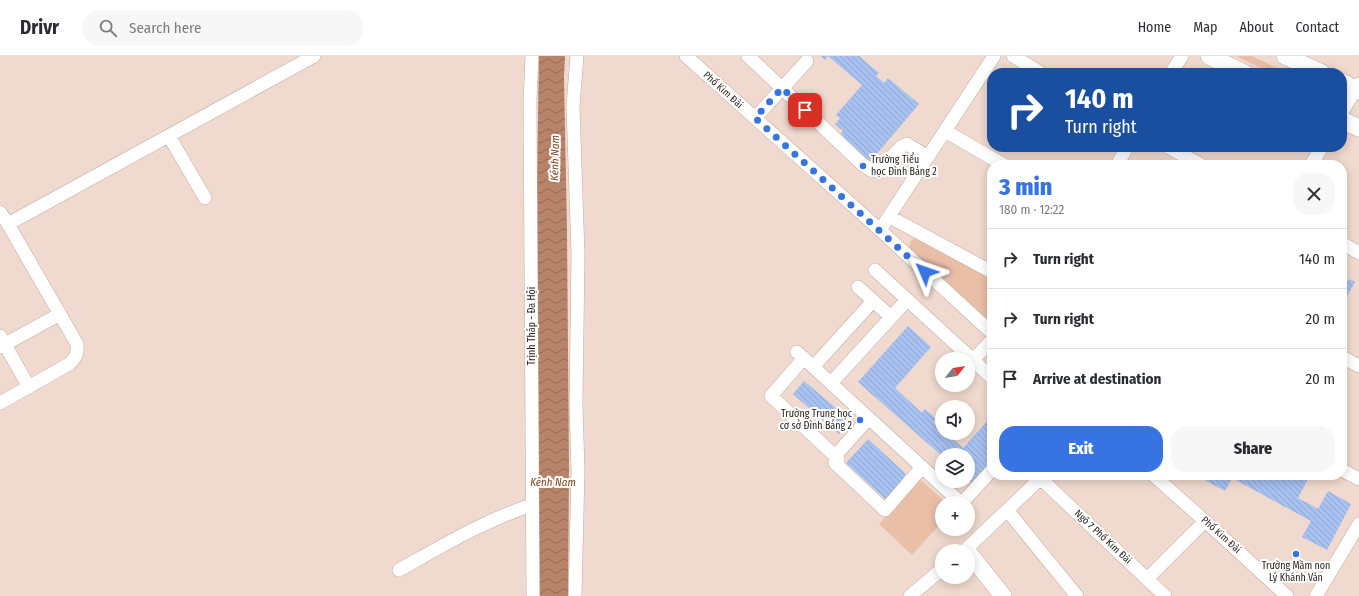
<!DOCTYPE html>
<html lang="en">
<head>
<meta charset="utf-8">
<style>
	:root { --surface:#fff; --page:#f7f7f7; --text:#2b2b33; --muted:#7c7c81; --line:#e1e1e2; --accent:#3873e2 }
	body { margin:0; font-family:"Fira Sans Condensed",sans-serif; background:var(--page); color:var(--text); height:100vh; display:flex; flex-direction:column; font-size:15px; white-space:nowrap }
	* { box-sizing:border-box; margin:0 }
	p { font-size:13px; color:var(--muted) }
	.icon { flex:none; width:22px; height:22px; fill:none; stroke:currentColor; stroke-width:2; stroke-linecap:round; stroke-linejoin:round }
	.map { position:relative; flex:1; overflow:hidden }
	.sheet { position:absolute; left:987px; top:104px; width:360px; height:320px; display:flex; flex-direction:column; background:var(--surface); border-radius:16px; box-shadow:0 2px 10px #0003 }
	.sheet>* { flex:none }
	.hud { position:absolute; left:987px; top:12px; width:360px; height:84px; border-radius:16px; box-shadow:0 2px 10px #0003; background:#1a4fa0; color:#fff; overflow:hidden }
	.needle { width:26px; rotate:60deg }
	.fabs { position:absolute; left:935px; top:296px; display:grid; gap:8px }
	.fabs a { display:grid; place-items:center; width:40px; height:40px; border-radius:50%; background:var(--surface); box-shadow:0 2px 10px #0003; font-size:20px }
	.pin { position:absolute; display:grid; place-items:center; width:34px; height:34px; color:#fff; margin:-17px; border-radius:8px; box-shadow:0 2px 6px #0006 }
	.me { position:absolute; width:44px; margin:-22px; rotate:313deg; stroke-linejoin:round; filter:drop-shadow(0 0 3px #0008) }
	.turn { display:flex; align-items:center; gap:14px; height:84px; padding:0 12px; font-size:18px }
	.turn .icon { width:52px; height:52px; stroke-width:2.5 }
	.turn b { display:block; font-size:28px; line-height:34px }
	.round { display:grid; place-items:center; flex:none; width:42px; height:42px; border-radius:16px; background:var(--page) }
	.summary { display:flex; align-items:center; justify-content:space-between; height:68px; padding:0 12px }
	h1 { font-size:24px; font-weight:800; line-height:30px; color:var(--accent) }
	.button { display:flex; gap:8px; margin-top:auto; padding:8px 12px }
	.button a { flex:1; height:46px; border-radius:16px; background:var(--accent); color:#fff; font-size:16px; font-weight:800; line-height:46px; text-align:center }
	.button a+a { background:var(--page); color:var(--text) }
	ul { padding:0; list-style:none }
	li { display:flex; align-items:center; gap:12px; height:60px; padding:0 12px; border-top:1px solid var(--line) }
	li div { flex:1 }
	li b { display:block; font-size:15px }
	li em { font-style:normal }
	header { display:flex; align-items:center; gap:24px; box-sizing:border-box; height:56px; padding:0 20px; background:var(--surface); border-bottom:1px solid var(--line) }
	header strong { font-size:19px }
	nav { display:flex; gap:22px; margin-inline-start:auto; font-size:14px }
	.search { width:280px; height:36px; background:var(--page); display:flex; align-items:center; gap:10px; box-sizing:border-box; padding:0 14px; border-radius:16px; color:var(--muted); font-size:15px }
	.map>svg:first-child { display:block }
</style>
</head>
<body>
<header>
<strong>Drivr</strong>
<div class="search"><svg class="icon" aria-label="search" viewBox="0 0 24 24"><circle cx="10" cy="10" r="6"/><path d="M15 15l6 6"/></svg>Search here</div>
<nav><a>Home</a><a>Map</a><a>About</a><a>Contact</a></nav>
</header>
<div class="map">
<svg width="1359" height="540" viewBox="0 0 1359 540">
	<defs>
		<pattern id="water-waves" width="16" height="10" patternUnits="userSpaceOnUse"><rect width="16" height="10" fill="#b78469"/><path d="M0 5q4-4 8 0t8 0" fill="none" stroke="#956b55"/></pattern>
		<pattern id="building-back-hatch" width="6" height="6" patternUnits="userSpaceOnUse"><rect width="6" height="6" fill="#a7c1f0"/><path d="M-1 5l2 2M0 0l6 6M5-1l2 2" fill="none" stroke="#90a5cd"/></pattern>
	</defs>
	<rect width="100%" height="100%" fill="#f0d9ce"/>
	<!-- green -->
	<path fill="#eabfa8" d="M1236 0H1252L1288 17H1272Z
		M916 181 992 221V269L912 197 909 190 911 185Z
		M920 423 946 447H942V466L912 499 879 468Z"/>
	<!-- water -->
	<path fill="url(#water-waves)" d="M539 0H565L564 21 567 174 569 414 568 540H538L536 186Z"/>
	<!-- building -->
	<path fill="url(#building-back-hatch)" d="M821 0H859L879 17 876 20 884 27 888 22 919 48 870 106 866 103 860 110 833 87 843 75 835 68 840 62 836 59 862 29 828 0 825 4Z
		M1349 223 1355 226 1342 249V234Z
		M908 270 931 291 895 332 922 357 925 353 936 363 933 366 942 374V377H946L963 392 992 360V409L974 429 968 424V399H942V400L858 326Z
		M804 325 850 364 839 378 793 338Z
		M868 383 906 418 904 420 907 424 887 445 846 407Z
		M1200 419H1305L1309 421 1298 442 1318 453 1328 435 1351 448 1327 494 1302 481 1311 465 1232 422 1225 435 1199 421Z"/>
	<g fill="none" stroke-linecap="round" stroke-linejoin="round">
		<!-- minor casing -->
		<g stroke="#c2aca1" stroke-width="14">
			<path id="minor" d="M532 0 530 45 533 540
				M686 0 880 174 992 277
				M748 0 862 108 871 114 878 115 902 90 907 88 928 101
				M1013 0 1041 17
				M1171 17 1182 0
				M1342 56 1359 28
				M755 62 807 5
				M945 75 1004 109
				M169 80 205 142
				M1168 91 1201 109
				M1117 109 1127 91
				M1311 109 1322 91
				M0 156 8 168 314 0
				M890 161 992 216
				M880 174 994 0
				M1342 187 1359 197
				M875 214 973 304 992 284
				M858 231 891 261
				M0 280 29 331
				M0 291 60 258
				M797 296 961 447
				M1342 301 1359 310
				M804 302 771 340 835 400 869 362
				M973 304 992 322
				M813 311 873 245
				M831 327 907 244
				M0 347 69 308C76 302 78 297 77 288L8 168
				M835 400 838 403 835 407 885 454 922 411
				M1342 414 1359 423
				M1153 419 1205 465 1287 540
				M1041 423 1165 540
				M962 447 992 414
				M1007 454 1077 540
				M964 495 1044 419
				M399 514C442 490 485 464 532 449
				M1147 523 1205 465
				M575 540 578 415 576 349 578 198 573 50 577 0
				M910 540 942 513
				M1316 540 1359 468"/>
		</g>
		<!-- major casing -->
		<g stroke="#c2aca1" stroke-width="18">
			<path id="major" d="M1209 0 1244 17
				M1285 0 1322 17
				M1342 26 1359 35
				M1342 64 1359 72
				M968 496 1003 540"/>
		</g>
		<!-- minor -->
		<use href="#minor" stroke="#fff" stroke-width="13"/>
		<!-- major -->
		<use href="#major" stroke="#fff" stroke-width="17"/>
	</g>
	<g fill="none" stroke-linecap="round" stroke-linejoin="round">
		<!-- route -->
		<path stroke="#3873e2" stroke-width="7" stroke-dasharray="0 12.6" d="M805 54 782 32 755 62 925 216"/>
	</g>
	<!-- markers -->
	<g fill="#3873e2" stroke="#fff" stroke-width="1.5">
		<circle cx="863" cy="110" r="4"/>
		<circle cx="860" cy="364" r="4"/>
		<circle cx="1296" cy="498" r="4"/>
	</g>
	<g text-anchor="middle" dominant-baseline="central" stroke-width="4" stroke-linejoin="round" paint-order="stroke">
		<!-- street labels -->
		<g font-size="10" fill="#241c17" stroke="#fff">
			<text transform="translate(723 34) rotate(42)">Phố Kim Đài</text>
			<text transform="translate(532 270) rotate(-90)">Trịnh Tháp - Đa Hội</text>
			<text transform="translate(1221 479) rotate(42)">Phố Kim Đài</text>
			<text transform="translate(1103 481) rotate(43)">Ngõ 7 Phố Kim Đài</text>
		</g>
		<!-- poi labels -->
		<g font-size="10" fill="#241c17" stroke="#fff" text-anchor="start">
			<text x="871" y="104">Trường Tiểu<tspan x="871" dy="12">học Đình Bảng 2</tspan></text>
			<text x="852" y="358" text-anchor="end">Trường Trung học<tspan x="852" dy="12">cơ sở Đình Bảng 2</tspan></text>
			<text x="1296" y="510" text-anchor="middle">Trường Mầm non<tspan x="1296" dy="12">Lý Khánh Văn</tspan></text>
		</g>
		<!-- water labels -->
		<g font-size="11" font-style="italic" fill="#84431b" stroke="#fff">
			<text transform="translate(555 102) rotate(-89)">Kênh Nam</text>
			<text x="553" y="426">Kênh Nam</text>
		</g>
	</g>
</svg>
<div class="fabs">
<a><svg class="needle" viewBox="-14 -14 28 28"><path d="M0-13l5 13h-10z" fill="#e53935"/><path d="M0 13l5-13h-10z" fill="#7c7c81"/></svg></a>
<a><svg class="icon" aria-label="sound" viewBox="0 0 24 24"><path d="M4 9h4l5-4v14l-5-4H4zM17 9q2 3 0 6"/></svg></a>
<a><svg class="icon" aria-label="layers" viewBox="0 0 24 24"><path d="M12 4l9 5-9 5-9-5zM3 14l9 5 9-5"/></svg></a>
<a>+</a>
<a>−</a>
</div>
<div class="pin" style="left:805px;top:54px;background:#d93025"><svg class="icon" aria-label="arrive" viewBox="0 0 24 24"><path d="M6 21V4h12l-3 4 3 4H6"/></svg></div>
<svg class="me" style="left:925px;top:216px" viewBox="-20 -20 40 40"><path d="M0-17L14 15 0 8-14 15z" fill="#3873e2" stroke="#fff" stroke-width="4"/></svg>
<div class="hud">
<div class="turn"><svg class="icon" aria-label="right" viewBox="0 0 24 24"><path d="M7 20v-9h11M14 6l5 5-5 5"/></svg><div><b>140 m</b>Turn right</div></div>
</div>
<section class="sheet">
<div class="summary"><div><h1>3 min</h1><p>180 m · 12:22</p></div><a class="round"><svg class="icon" aria-label="close" viewBox="0 0 24 24"><path d="M6 6l12 12M18 6L6 18"/></svg></a></div>
<ul>
<li><svg class="icon" aria-label="right" viewBox="0 0 24 24"><path d="M7 20v-9h11M14 6l5 5-5 5"/></svg><div><b>Turn right</b></div><em>140 m</em></li>
<li><svg class="icon" aria-label="right" viewBox="0 0 24 24"><path d="M7 20v-9h11M14 6l5 5-5 5"/></svg><div><b>Turn right</b></div><em>20 m</em></li>
<li><svg class="icon" aria-label="arrive" viewBox="0 0 24 24"><path d="M6 21V4h12l-3 4 3 4H6"/></svg><div><b>Arrive at destination</b></div><em>20 m</em></li>
</ul>
<div class="button"><a>Exit</a><a>Share</a></div>
</section>
</div>
</body>
</html>
